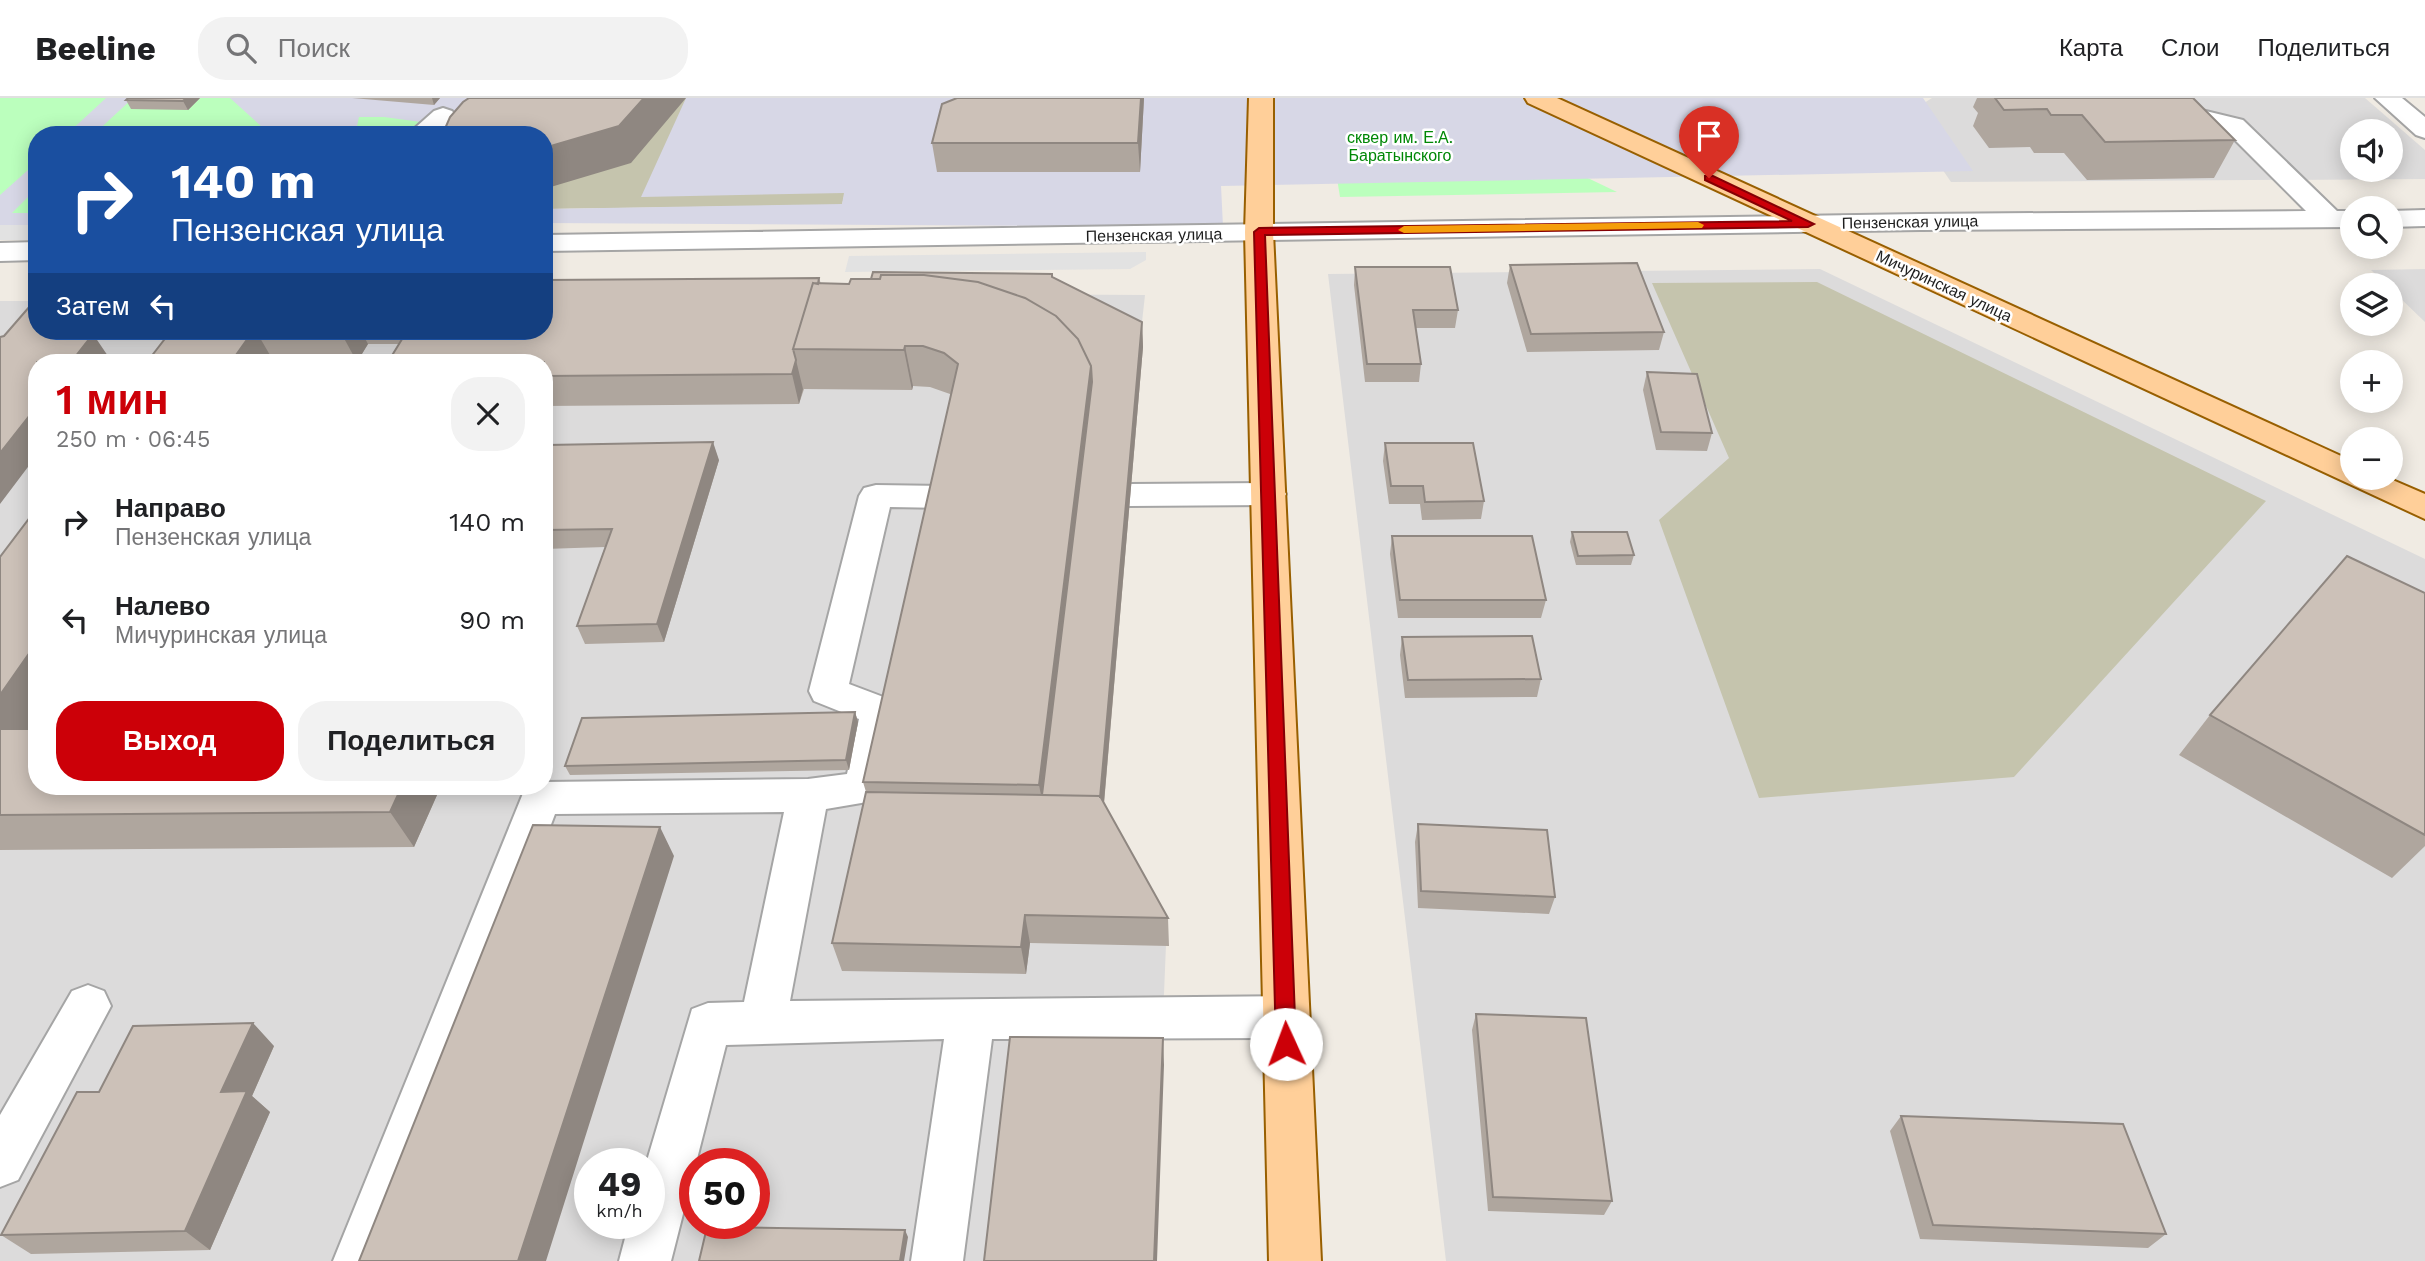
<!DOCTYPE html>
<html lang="ru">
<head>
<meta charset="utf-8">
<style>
	:root { --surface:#fff; --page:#f2f2f2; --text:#202124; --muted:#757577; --line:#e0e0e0; --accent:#cc0008 }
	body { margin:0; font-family:"Work Sans",sans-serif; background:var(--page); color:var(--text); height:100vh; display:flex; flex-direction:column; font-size:26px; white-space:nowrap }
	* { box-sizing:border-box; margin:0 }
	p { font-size:23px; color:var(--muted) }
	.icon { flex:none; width:38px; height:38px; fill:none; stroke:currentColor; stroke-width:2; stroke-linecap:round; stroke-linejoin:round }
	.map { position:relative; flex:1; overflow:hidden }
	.sheet { position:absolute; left:28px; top:256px; width:525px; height:441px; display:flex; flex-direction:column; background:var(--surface); border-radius:28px; box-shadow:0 4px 18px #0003 }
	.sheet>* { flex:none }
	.top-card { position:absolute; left:28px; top:28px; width:525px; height:214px; border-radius:28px; box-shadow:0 4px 18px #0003; background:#1a4fa0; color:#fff; overflow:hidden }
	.controls { position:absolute; left:2340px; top:21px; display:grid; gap:14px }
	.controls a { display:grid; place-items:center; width:63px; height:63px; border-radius:50%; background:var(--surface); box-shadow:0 4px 18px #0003; font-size:35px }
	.speed { position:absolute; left:574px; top:1050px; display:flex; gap:14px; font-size:35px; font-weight:700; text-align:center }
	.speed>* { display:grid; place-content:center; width:91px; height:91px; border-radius:50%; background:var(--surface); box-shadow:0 4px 18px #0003; line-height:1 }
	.speed small { font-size:18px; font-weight:400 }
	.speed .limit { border:10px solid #d22; background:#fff; color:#111 }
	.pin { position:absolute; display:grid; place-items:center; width:60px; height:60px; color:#fff; margin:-72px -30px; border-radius:50% 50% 50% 0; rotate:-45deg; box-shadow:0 0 7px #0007 }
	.pin .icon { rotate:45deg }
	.me { position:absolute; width:77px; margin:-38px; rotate:358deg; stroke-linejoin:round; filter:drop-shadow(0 0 5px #0008) }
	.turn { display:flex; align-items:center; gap:24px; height:147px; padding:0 28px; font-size:32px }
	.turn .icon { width:91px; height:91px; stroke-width:2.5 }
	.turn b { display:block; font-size:49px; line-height:60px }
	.then { display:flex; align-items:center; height:66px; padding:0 28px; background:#0003; gap:14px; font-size:26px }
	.round { display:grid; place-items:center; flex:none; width:74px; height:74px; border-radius:28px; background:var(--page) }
	.headline { display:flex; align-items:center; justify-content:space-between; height:119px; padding:0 28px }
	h1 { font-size:42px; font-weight:600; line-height:52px; color:var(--accent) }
	.primary-button { display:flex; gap:14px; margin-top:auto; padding:14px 28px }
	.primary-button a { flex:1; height:80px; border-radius:28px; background:var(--accent); color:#fff; font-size:28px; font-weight:600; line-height:80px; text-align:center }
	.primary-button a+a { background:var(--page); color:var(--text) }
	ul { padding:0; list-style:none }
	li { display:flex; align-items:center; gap:21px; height:98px; padding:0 28px }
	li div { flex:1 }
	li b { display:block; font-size:26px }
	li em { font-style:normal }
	header { display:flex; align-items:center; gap:42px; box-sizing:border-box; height:98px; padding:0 35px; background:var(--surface); border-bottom:2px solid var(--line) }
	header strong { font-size:33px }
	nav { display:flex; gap:38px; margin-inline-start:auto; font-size:24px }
	.search { width:490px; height:63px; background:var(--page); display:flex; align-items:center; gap:18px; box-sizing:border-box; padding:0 24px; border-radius:28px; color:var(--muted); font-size:26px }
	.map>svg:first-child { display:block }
</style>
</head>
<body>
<header>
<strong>Beeline</strong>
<div class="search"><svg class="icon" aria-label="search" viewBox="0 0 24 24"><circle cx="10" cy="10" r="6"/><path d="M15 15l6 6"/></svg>Поиск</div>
<nav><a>Карта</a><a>Слои</a><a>Поделиться</a></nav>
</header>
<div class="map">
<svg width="2425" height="1163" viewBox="0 0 2425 1163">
	<rect width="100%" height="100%" fill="#f0ebe3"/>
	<!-- residential -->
	<path fill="#dcdbdb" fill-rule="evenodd" d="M1932 0H2365L2425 52V81L1951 84 1905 17ZM2352 33H2390V72H2352Z
		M1820 171 2425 461V1163H1446L1328 176Z
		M2425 171V224L2371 172Z
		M544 194 1145 197 1120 422 1097 719 1166 847 1153 1163H0V203H37V233H544ZM37 264H544V688H37ZM590 1066H649V1125H590ZM695 1066H754V1125H695Z"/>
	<!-- construction -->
	<path fill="#c5c4ad" d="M521 0H841L864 9 842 107 544 111V37H441Z
		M1817 184 2266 403 2014 679 1759 700 1659 422 1729 360 1652 185Z"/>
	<!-- park -->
	<path fill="#bbffbd" d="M0 0H521L441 37H37V115H0Z
		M1324 0H1421L1617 94 1340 99Z"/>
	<!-- parking -->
	<path fill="#e2e2e2" d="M0 127H37V142H0Z
		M1146 154V162L1130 171 845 174 849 158Z"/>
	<!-- plaza -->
	<path fill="#d7d7e6" d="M106 0H133L93 37H66Z
		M230 0H521L441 37H406L421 24 384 19H359L355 37H271Z
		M686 0H1923L1973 73 1221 88 1223 129 544 125V111L842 106 844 95 641 99Z
		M37 64V90L12 115H37V127H0V97Z"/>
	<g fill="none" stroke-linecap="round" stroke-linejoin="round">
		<!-- minor casing -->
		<g stroke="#a5a5a5" stroke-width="4">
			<path id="minor" d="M2109 0H2152L2243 22 2337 113H2352V129L1920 132 544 153V137L1920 116 2306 113 2225 32 2112 5Z
				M2375 0H2402L2425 19V40L2416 37Z
				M443 10 452 13 456 18 436 37H407L434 13Z
				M2425 112V128L2390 129V113Z
				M37 144V162L0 163V145Z
				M1269 385 1281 388 1286 396 1281 404 1269 407 1130 408 1118 405 1113 397 1118 389 1130 386Z
				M876 387 945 388 957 391 962 399 957 407 945 410 890 409 849 586 894 603 900 614 885 690 879 702 826 711 790 903 1285 898 1301 904 1308 919 1301 934 1285 940 992 941 963 1163H911L944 941 726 947 671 1163H619L629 1125H649V1066H646L692 911 708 905 744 904 784 714 555 716 385 1163H333L526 688H544V684L808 681 847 676 859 621 814 603 809 593 859 398 864 390Z
				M88 887 104 893 111 908 18 1082 0 1089V1017L72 893Z"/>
		</g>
		<!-- major casing -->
		<g stroke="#985f00" stroke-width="4">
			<path id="major" d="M1249 0H1273V134L1321 1163H1269L1245 134Z
				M1525 0H1557L2352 363V380H2388L2425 396V421L1528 5Z"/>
		</g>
		<!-- minor -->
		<use href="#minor" fill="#fff" fill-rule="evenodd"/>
		<!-- major -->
		<use href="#major" fill="#ffcf99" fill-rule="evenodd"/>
	</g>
	<!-- wall -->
	<path fill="#afa69e" d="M128 0H200L188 12 131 11 126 2Z
		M352 0H440L434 7Z
		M1144 0 1140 74H937L932 45Z
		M1977 0H2193L2235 42 2214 80 2087 82 2064 55H2034L2030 49 1989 50 1973 28 1978 15 1973 9Z
		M1510 167 1664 234 1659 252 1527 254 1507 185Z
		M1355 169 1458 212 1455 230H1415L1421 266 1419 284H1365L1354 187Z
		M1053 179 1142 224 1143 249 1104 706 1168 820 1169 848 1030 845 1026 876 842 873 832 845 866 694 863 684 951 296H950L930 289 913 288 912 292 804 291 799 306 544 308V264L399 246H368L357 264H147L171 233H544L819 180 821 186H849Z
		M1647 274 1712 335 1707 353 1656 352 1643 292Z
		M1385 345 1484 403 1481 421 1422 422 1420 406H1389L1383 363Z
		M544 354 719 362 664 544 585 546 577 528 605 449 544 451Z
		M37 410V628L35 631 37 688H441L414 749 0 752V459Z
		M1572 434 1634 457 1631 467H1576L1570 444Z
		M1392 438 1546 502 1541 520H1398L1390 456Z
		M2425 495V748L2392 780 2179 657 2210 617Z
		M1402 539 1541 581 1537 599 1405 600 1400 557Z
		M855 614 858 624 849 672 570 677 565 668Z
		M1418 726 1555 799 1549 816 1418 810 1415 744Z
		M1476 916 1612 1103 1604 1117 1488 1113 1472 932Z
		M274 948 252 998 270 1014 210 1152 31 1156 1 1137 99 994Z
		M1901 1018 2166 1136 2148 1150 1920 1141 1890 1033Z"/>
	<!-- shaded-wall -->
	<path fill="#8f8781" d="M186 0H200L188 12 183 3Z
		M432 0H440L434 7Z
		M644 0H686L631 65 544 91V50Z
		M1141 0H1144L1140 74 1138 45Z
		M1142 224 1143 249 1102 727 1100 703Z
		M56 233H92L70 262 52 237Z
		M253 233H256L274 264H231Z
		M340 233H361L368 246 357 264Z
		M93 236 110 261 107 264H71Z
		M905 248 913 288 912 292 904 252Z
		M796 262 803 291 799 306 792 276Z
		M1091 268 1094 309 1042 702 1039 687Z
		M37 308V357L0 406V355Z
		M713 344 719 362 664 544 657 526Z
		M37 544V628L11 667 0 656V597Z
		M855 614 858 624 849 672 846 662Z
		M402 688H441L414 749 390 714Z
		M660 729 674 758 546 1163H518Z
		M1025 817 1030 845 1026 876 1021 849Z
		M253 925 274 948 252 998 270 1014 210 1152 185 1133 221 994Z
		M1163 940 1164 967 1157 1163H1154Z
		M905 1132 908 1139 904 1163H900Z"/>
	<!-- building -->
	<path fill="#ccc1b8" stroke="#8f8781" stroke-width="2" d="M128 0H186L183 3 126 2Z
		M469 0H644L619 28 544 50V37H444V33L450 19 463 4Z
		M957 0H1141L1138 45H932L942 6Z
		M1995 0H2193L2235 42 2105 44 2082 17H2051L2047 11 2004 12Z
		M1637 165 1664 234 1531 236 1510 167Z
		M1355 169H1450L1458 212H1413L1421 266H1367Z
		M873 174 1052 176V179L1142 224 1100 700V698L1042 697 1092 284 1091 268 1078 241 1056 218 1025 200 978 184 924 177H881L880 181H871Z
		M881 177H924L978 184 1025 200 1056 218 1078 241 1091 268 1039 687 863 684 958 266 944 255 923 248H905L904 252 793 251 813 185 849 186 851 181H880Z
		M819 180 818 186 813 185 793 251 796 262 792 276 544 278V264H388L407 233H544V182Z
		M37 200V233H56L52 237 93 236 71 264H37V308L0 355V239L4 238Z
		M171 233H253L231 264H147Z
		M1647 274 1697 276 1712 335 1661 334Z
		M713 344 657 526 577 528 612 431 544 432V354L547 347Z
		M1385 345H1473L1484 403 1425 404 1423 388H1391Z
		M37 410V544L0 597V459Z
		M1572 434H1627L1634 457 1578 458Z
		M1392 438H1532L1546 502H1400Z
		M2347 458 2425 495V737L2210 617Z
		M1532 538 1541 581 1408 582 1402 539Z
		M855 614 846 662 565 668 582 620Z
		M0 631H37V688H402L390 714 0 717Z
		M866 694 1100 698 1168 820 1025 817 1021 849 832 845Z
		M1418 726 1547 732 1555 799 1421 793Z
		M533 727 660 729 518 1163H359Z
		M1476 916 1586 920 1612 1103 1493 1099Z
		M253 925 221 994 247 993 185 1133 1 1137 77 994H99L133 928Z
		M1010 939 1163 940 1154 1163H984Z
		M1901 1018 2123 1026 2166 1136 1933 1127Z
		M707 1129 905 1132 900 1163H699Z"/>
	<!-- route -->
	<path fill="#cc0008" stroke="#850005" stroke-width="2" d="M1705 78H1713L1814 126 1808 129 1265 137 1296 946 1293 952 1286 955 1279 952 1276 946 1254 134 1259 130 1792 123 1705 82Z"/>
	<!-- slow -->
	<path fill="#f59e0b" d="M1698 124 1704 127 1702 130 1404 135 1398 132 1404 128Z"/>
	<g text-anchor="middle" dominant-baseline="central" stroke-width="5" stroke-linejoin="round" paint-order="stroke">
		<!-- far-park labels -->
		<g font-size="16" fill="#008806" stroke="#fff">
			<text x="1400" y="39">сквер им. Е.А.<tspan x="1400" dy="18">Баратынского</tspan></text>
		</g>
		<!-- far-street labels -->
		<g font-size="16" fill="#1e1e1e" stroke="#fff">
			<text transform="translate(1910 124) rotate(-1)">Пензенская улица</text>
			<text transform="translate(1154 137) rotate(-1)">Пензенская улица</text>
			<text transform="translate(1944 188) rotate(25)">Мичуринская улица</text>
		</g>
	</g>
</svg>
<div class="controls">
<a><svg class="icon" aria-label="sound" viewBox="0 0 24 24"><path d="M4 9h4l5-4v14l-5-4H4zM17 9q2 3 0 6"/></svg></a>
<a><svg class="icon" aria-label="search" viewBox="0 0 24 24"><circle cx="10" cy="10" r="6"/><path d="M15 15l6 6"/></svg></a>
<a><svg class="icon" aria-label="layers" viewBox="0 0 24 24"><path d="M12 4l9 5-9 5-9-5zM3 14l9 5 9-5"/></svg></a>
<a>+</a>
<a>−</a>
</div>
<div class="speed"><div>49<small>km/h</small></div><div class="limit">50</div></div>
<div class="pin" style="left:1709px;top:80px;background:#d93025"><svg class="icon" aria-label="arrive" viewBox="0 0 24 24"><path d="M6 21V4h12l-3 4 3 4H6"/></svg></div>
<svg class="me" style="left:1286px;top:946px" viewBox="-20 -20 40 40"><circle r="19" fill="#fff"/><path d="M0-13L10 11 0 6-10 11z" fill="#cc0008"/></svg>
<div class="top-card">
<div class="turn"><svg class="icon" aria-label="right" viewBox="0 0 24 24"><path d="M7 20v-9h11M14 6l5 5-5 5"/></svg><div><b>140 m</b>Пензенская улица</div></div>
<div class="then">Затем<svg class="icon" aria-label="left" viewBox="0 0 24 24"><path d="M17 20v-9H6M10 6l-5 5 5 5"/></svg></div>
</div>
<section class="sheet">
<div class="headline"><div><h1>1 мин</h1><p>250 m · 06:45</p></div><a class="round"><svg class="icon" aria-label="close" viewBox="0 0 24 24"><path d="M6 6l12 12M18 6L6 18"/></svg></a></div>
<ul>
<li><svg class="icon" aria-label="right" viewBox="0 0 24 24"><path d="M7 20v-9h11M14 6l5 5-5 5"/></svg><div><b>Направо</b><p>Пензенская улица</p></div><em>140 m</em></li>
<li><svg class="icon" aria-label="left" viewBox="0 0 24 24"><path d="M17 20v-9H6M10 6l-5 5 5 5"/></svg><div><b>Налево</b><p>Мичуринская улица</p></div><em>90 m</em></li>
</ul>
<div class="primary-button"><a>Выход</a><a>Поделиться</a></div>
</section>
</div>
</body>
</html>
